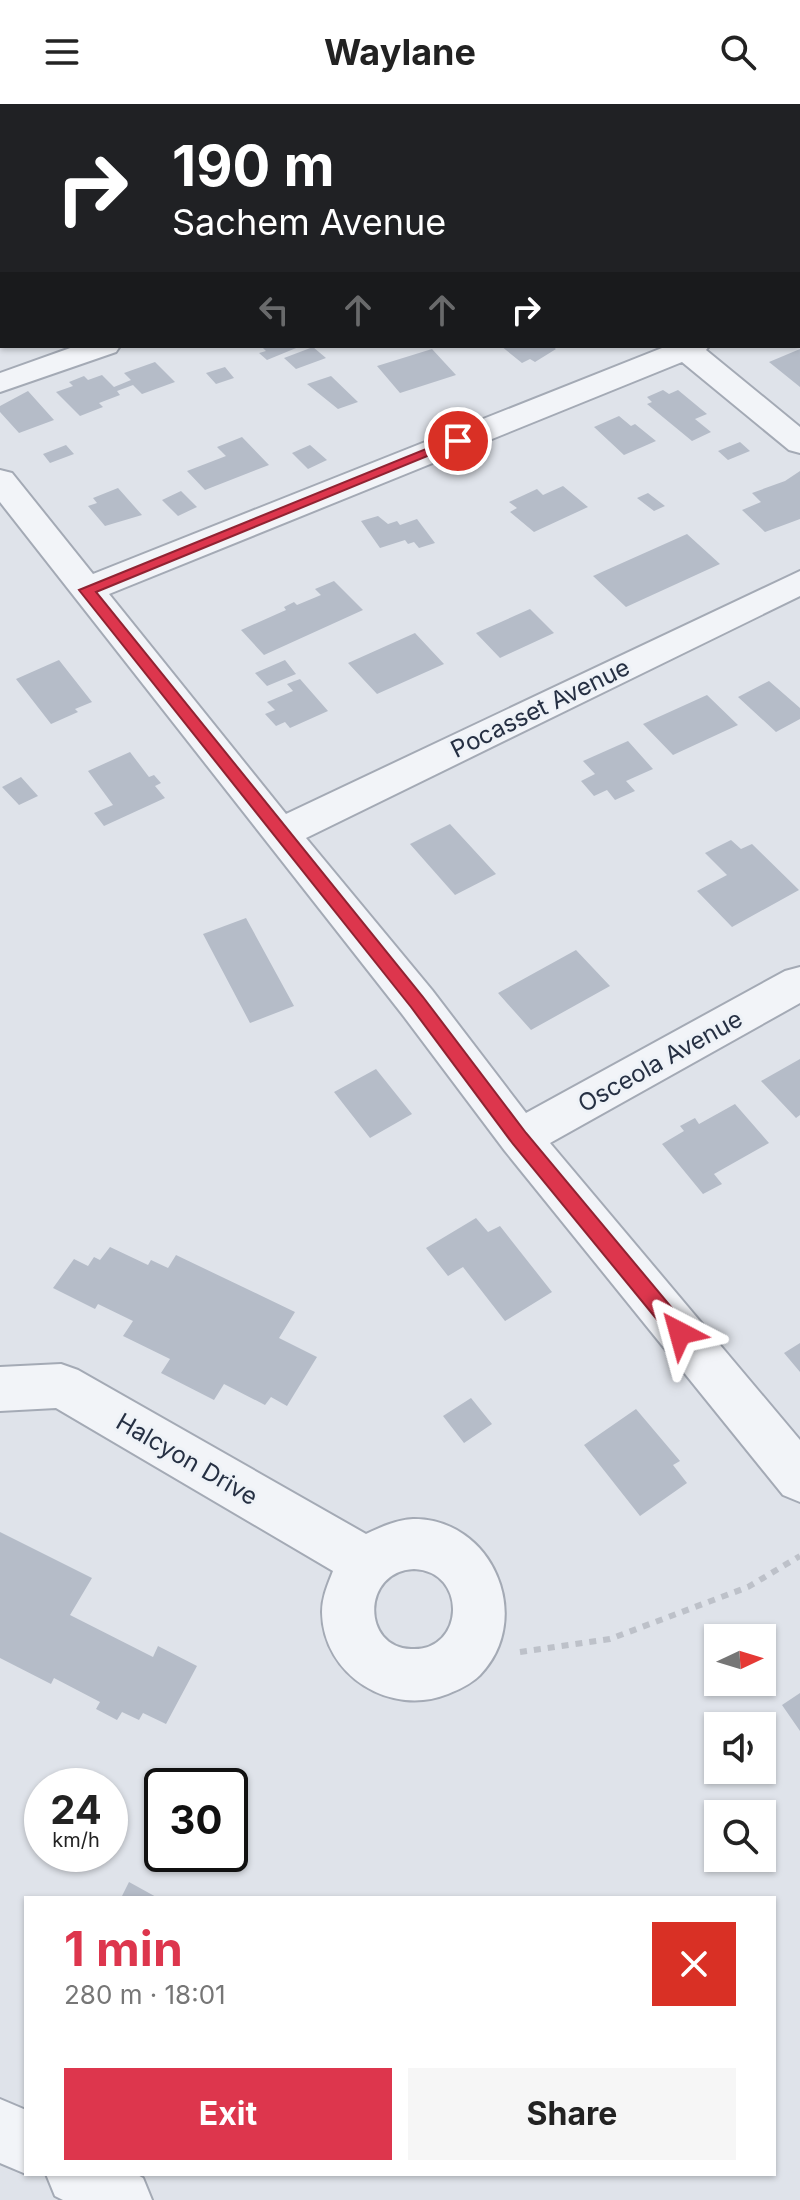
<!DOCTYPE html>
<html lang="en">
<head>
<meta charset="utf-8">
<style>
	:root { --surface:#fff; --page:#f6f6f6; --text:#222; --muted:#767676; --accent:#dd364d }
	body { margin:0; font-family:Inter,sans-serif; background:var(--page); color:var(--text); height:100vh; display:flex; flex-direction:column; font-size:30px; white-space:nowrap }
	* { box-sizing:border-box; margin:0 }
	p { font-size:26px; color:var(--muted) }
	.icon { flex:none; width:44px; height:44px; fill:none; stroke:currentColor; stroke-width:2; stroke-linecap:round; stroke-linejoin:round }
	.map { position:relative; flex:1; overflow:hidden }
	.side { position:absolute; left:24px; top:1792px; width:752px; height:280px; display:flex; flex-direction:column; background:var(--surface); border-radius:0px; box-shadow:0 2px 6px #0004 }
	.side>* { flex:none }
	.top-card { position:absolute; left:0px; top:0px; width:800px; height:244px; box-shadow:0 2px 6px #0004; background:#202124; color:#fff; overflow:hidden }
	.needle { width:52px; rotate:86deg }
	.fabs { position:absolute; left:704px; top:1520px; display:grid; gap:16px }
	.fabs a { display:grid; place-items:center; width:72px; height:72px; border-radius:0px; background:var(--surface); box-shadow:0 2px 6px #0004; font-size:40px }
	.speed { position:absolute; left:24px; top:1664px; display:flex; gap:16px; font-size:40px; font-weight:700; text-align:center }
	.speed>* { display:grid; place-content:center; width:104px; height:104px; border-radius:50%; background:var(--surface); box-shadow:0 2px 6px #0004; line-height:1 }
	.speed small { font-size:20px; font-weight:400 }
	.speed .limit { border:4px solid #111; border-radius:12px; background:#fff; color:#111 }
	.pin { position:absolute; display:grid; place-items:center; width:68px; height:68px; color:#fff; margin:-34px; border:4px solid #fff; border-radius:50%; box-shadow:0 2px 8px #0007 }
	.me { position:absolute; width:88px; margin:-44px; rotate:321deg; stroke-linejoin:round; filter:drop-shadow(0 0 6px #0008) }
	.turn { display:flex; align-items:center; gap:28px; height:168px; padding:0 40px; font-size:36px }
	.turn .icon { width:104px; height:104px; stroke-width:2.5 }
	.turn b { display:block; font-size:56px; line-height:68px }
	.lanes { display:flex; align-items:center; height:76px; padding:0 40px; background:#0003; justify-content:center; gap:40px; direction:ltr }
	.lanes .off { opacity:.35 }
	.round { display:grid; place-items:center; flex:none; width:84px; height:84px; border-radius:0px; background:var(--page) }
	.summary { display:flex; align-items:center; justify-content:space-between; height:136px; padding:0 40px }
	h1 { font-size:48px; font-weight:700; line-height:60px; color:var(--accent) }
	.cta { display:flex; gap:16px; margin-top:auto; padding:16px 40px }
	.cta a { flex:1; height:92px; border-radius:0px; background:var(--accent); color:#fff; font-size:32px; font-weight:700; line-height:92px; text-align:center }
	.cta a+a { background:var(--page); color:var(--text) }
	header { display:flex; justify-content:space-between; align-items:center; height:104px; padding:0 40px; background:var(--surface); font-size:36px; font-weight:700 }
	.map>svg:first-child { display:block }
</style>
</head>
<body>
<header><svg class="icon" aria-label="menu" viewBox="0 0 24 24"><path d="M4 6h16M4 12h16M4 18h16"/></svg>Waylane<svg class="icon" aria-label="search" viewBox="0 0 24 24"><circle cx="10" cy="10" r="6"/><path d="M15 15l6 6"/></svg></header>
<div class="map">
<svg width="800" height="2096" viewBox="0 0 800 2096">
	<rect width="100%" height="100%" fill="#dfe3ea"/>
	<!-- building -->
	<path fill="#b5bcc8" d="M261 242H301L267 256 259 249 266 247Z
		M501 242H552L556 245 535 258 530 255 522 259Z
		M313 243 326 254 296 265 284 254Z
		M432 245 456 271 400 289 377 262Z
		M800 245V283L769 258Z
		M155 258 175 278 142 290 133 281 117 287 120 291 99 299 103 303 80 312 56 288 73 282 69 278 84 272 88 276 102 271 114 283 131 276 124 269Z
		M225 263 234 274 216 280 206 269Z
		M331 272 358 298 338 305 307 280Z
		M663 286 669 290 678 286 707 310 695 315 711 328 692 337 647 300 652 298 647 293Z
		M28 287 54 316 19 329 0 308V302Z
		M619 312 631 322 635 320 656 337 624 351 594 323Z
		M242 333 269 361 205 386 187 367 226 352 217 343Z
		M740 338 750 347 728 356 718 347Z
		M66 341 74 350 50 359 43 350Z
		M310 341 327 356 308 365 292 349Z
		M800 367V415L765 428 742 406 761 398 752 389 785 377Z
		M563 382 588 403 534 428 510 408 517 404 509 398 537 385 543 391Z
		M118 384 142 411 105 422 88 402 97 399 93 394Z
		M181 387 197 403 178 412 162 396Z
		M648 389 665 402 654 407 637 394Z
		M378 412 388 420 397 417 400 421 417 415 435 439 419 444 414 438 408 440 405 436 380 444 361 417Z
		M687 430 720 460 626 503 593 472Z
		M334 477 363 506 264 551 241 526 286 506 284 503 294 498 297 501 321 491 315 485Z
		M530 505 554 529 500 554 476 529Z
		M415 529 444 560 377 590 348 559Z
		M59 556 92 598 75 605 78 608 51 620 16 575Z
		M285 556 296 570 267 582 255 569Z
		M300 575 328 607 290 624 285 618 276 622 265 610 275 606 267 598 293 587 287 580Z
		M769 577 800 604V615L776 628 738 593Z
		M707 591 738 621 673 651 643 620Z
		M628 637 653 665 626 677 635 687 615 696 607 686 594 692 581 677 595 670 583 657Z
		M130 648 149 673 154 671 161 679 155 682 165 694 104 722 94 709 113 701 88 667Z
		M21 673 38 692 19 701 2 683Z
		M450 720 496 770 455 791 410 740Z
		M731 736 741 745 752 740 799 786 732 823 697 787 727 771 705 749Z
		M246 814 294 902 250 919 203 830Z
		M576 846 610 882 531 926 498 889Z
		M800 955V1011L796 1014 761 977Z
		M376 965 412 1010 370 1034 334 988Z
		M735 1000 769 1039 714 1070 722 1080 703 1090 662 1040 684 1027 680 1022 695 1014 699 1020Z
		M476 1114 488 1128 500 1122 552 1188 505 1217 463 1163 448 1172 426 1144Z
		M110 1143 148 1161 151 1156 168 1164 176 1151 295 1208 279 1234 317 1253 287 1302 271 1293 265 1301 224 1280 214 1296 161 1269 170 1255 123 1232 133 1217 98 1200 95 1205 53 1184 74 1155 88 1162 94 1153 100 1156Z
		M800 1239V1268L784 1249Z
		M471 1294 492 1320 464 1339 443 1312Z
		M636 1305 680 1357 673 1361 687 1379 640 1412 584 1341Z
		M0 1428 92 1474 70 1511 153 1553 158 1542 197 1562 166 1620 143 1609 139 1616 122 1608 117 1616 96 1605 100 1598 54 1574 51 1580 0 1554Z
		M800 1589V1627L782 1601Z
		M129 1778 158 1794H121Z"/>
	<g fill="none" stroke-linecap="round" stroke-linejoin="round">
		<!-- minor casing -->
		<g stroke="#a4aab5" stroke-width="4">
			<path id="minor" d="M74 0H100L101 2H75Z
				M172 0H206L171 2Z
				M748 0H779L747 2Z
				M800 189V207L798 208V190Z
				M76 242H120L116 248 0 288V269Z
				M667 242H709L706 246 800 323V349L789 346 682 258 109 490 286 710 800 467V492L306 734 432 886 526 1009 785 867 800 863V899L550 1039 800 1336V1398L783 1391 505 1047 402 910 0 398V366L12 369 93 470Z
				M61 1260 78 1266 366 1430C381 1423 396 1416 413 1415 492 1414 535 1514 480 1571 471 1580 460 1585 448 1590 391 1613 323 1572 322 1508 322 1493 328 1480 333 1467L56 1304 0 1307V1263ZM414 1465C468 1467 465 1548 411 1545 361 1543 362 1467 414 1465Z
				M0 1995 26 2006V2070L0 2059Z
				M46 2070H136L143 2074 152 2096H63L55 2092Z"/>
		</g>
		<!-- path -->
		<path stroke="#bdc1c9" stroke-width="6" stroke-dasharray="7 7" stroke-linecap="butt" d="M520 1548 610 1535 748 1483 800 1452"/>
		<!-- minor -->
		<use href="#minor" fill="#f2f4f8" fill-rule="evenodd"/>
	</g>
	<!-- route -->
	<path fill="#dd364d" stroke="#902332" stroke-width="2" d="M453 334 464 337 96 488 423 893 526 1029 687 1222 690 1229 687 1235 680 1237 673 1235 513 1040 411 903 79 486Z"/>
	<g text-anchor="middle" dominant-baseline="central" stroke-width="6" stroke-linejoin="round" paint-order="stroke">
		<!-- street labels -->
		<g font-size="24" fill="#263043" stroke="#eef2f7">
			<text transform="translate(540 604) rotate(-26)">Pocasset Avenue</text>
			<text transform="translate(660 957) rotate(-29)">Osceola Avenue</text>
			<text transform="translate(187 1355) rotate(30)">Halcyon Drive</text>
		</g>
	</g>
</svg>
<div class="fabs">
<a><svg class="needle" viewBox="-14 -14 28 28"><path d="M0-13l5 13h-10z" fill="#e53935"/><path d="M0 13l5-13h-10z" fill="#767676"/></svg></a>
<a><svg class="icon" aria-label="sound" viewBox="0 0 24 24"><path d="M4 9h4l5-4v14l-5-4H4zM17 9q2 3 0 6"/></svg></a>
<a><svg class="icon" aria-label="search" viewBox="0 0 24 24"><circle cx="10" cy="10" r="6"/><path d="M15 15l6 6"/></svg></a>
</div>
<div class="speed"><div>24<small>km/h</small></div><div class="limit">30</div></div>
<div class="pin" style="left:458px;top:337px;background:#d93025"><svg class="icon" aria-label="arrive" viewBox="0 0 24 24"><path d="M6 21V4h12l-3 4 3 4H6"/></svg></div>
<svg class="me" style="left:680px;top:1229px" viewBox="-20 -20 40 40"><path d="M0-17L14 15 0 8-14 15z" fill="#dd364d" stroke="#fff" stroke-width="4"/></svg>
<div class="top-card">
<div class="turn"><svg class="icon" aria-label="right" viewBox="0 0 24 24"><path d="M7 20v-9h11M14 6l5 5-5 5"/></svg><div><b>190 m</b>Sachem Avenue</div></div>
<div class="lanes"><svg class="icon off" aria-label="left" viewBox="0 0 24 24"><path d="M17 20v-9H6M10 6l-5 5 5 5"/></svg><svg class="icon off" aria-label="ahead" viewBox="0 0 24 24"><path d="M12 20V5M6 11l6-6 6 6"/></svg><svg class="icon off" aria-label="ahead" viewBox="0 0 24 24"><path d="M12 20V5M6 11l6-6 6 6"/></svg><svg class="icon" aria-label="right" viewBox="0 0 24 24"><path d="M7 20v-9h11M14 6l5 5-5 5"/></svg></div>
</div>
<section class="side">
<div class="summary"><div><h1>1 min</h1><p>280 m · 18:01</p></div><a class="round" style="background:#d93025;color:#fff"><svg class="icon" aria-label="close" viewBox="0 0 24 24"><path d="M6 6l12 12M18 6L6 18"/></svg></a></div>
<div class="cta"><a>Exit</a><a>Share</a></div>
</section>
</div>
</body>
</html>
